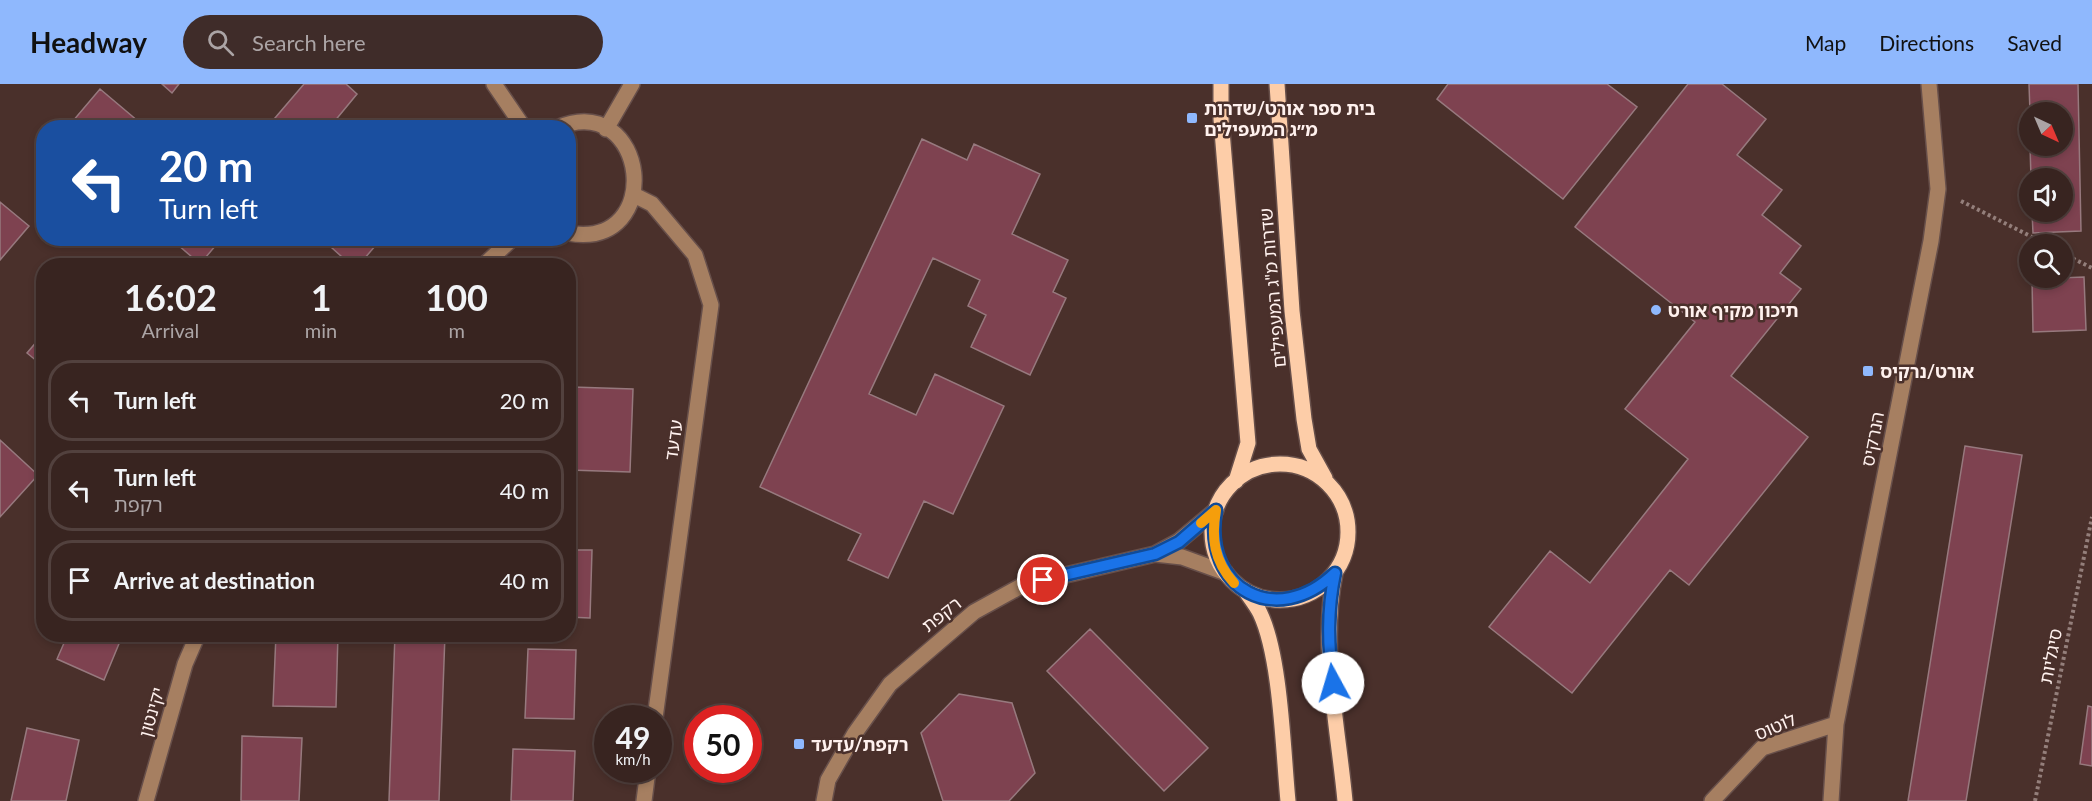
<!DOCTYPE html>
<html lang="en">
<head>
<meta charset="utf-8">
<style>
	:root { --surface:#382420; --page:#3f2c29; --text:#f1f3f6; --muted:#aba4a5; --line:#52413e; --accent:#8fb8fd }
	body { margin:0; font-family:Lato,"Noto Sans Hebrew",sans-serif; background:var(--page); color:var(--text); height:100vh; display:flex; flex-direction:column; font-size:22px; white-space:nowrap }
	* { box-sizing:border-box; margin:0 }
	p { font-size:20px; color:var(--muted) }
	.icon { flex:none; width:33px; height:33px; fill:none; stroke:currentColor; stroke-width:2; stroke-linecap:round; stroke-linejoin:round }
	.map { position:relative; flex:1; overflow:hidden }
	.sheet { position:absolute; left:36px; top:174px; width:540px; height:384px; display:flex; flex-direction:column; background:var(--surface); border-radius:24px; box-shadow:0 3px 9px #0003,0 0 0 2px var(--line) }
	.sheet>* { flex:none }
	.guide { position:absolute; left:36px; top:36px; width:540px; height:126px; border-radius:24px; box-shadow:0 3px 9px #0003,0 0 0 2px var(--line); background:#1a4fa0; color:#fff; overflow:hidden }
	.needle { width:39px; rotate:136deg }
	.controls { position:absolute; left:2019px; top:18px; display:grid; gap:12px }
	.controls a { display:grid; place-items:center; width:54px; height:54px; border-radius:50%; background:var(--surface); box-shadow:0 3px 9px #0003,0 0 0 2px var(--line); font-size:30px }
	.speed { position:absolute; left:594px; top:621px; display:flex; gap:12px; font-size:30px; font-weight:700; text-align:center }
	.speed>* { display:grid; place-content:center; width:78px; height:78px; border-radius:50%; background:var(--surface); box-shadow:0 3px 9px #0003,0 0 0 2px var(--line); line-height:1 }
	.speed small { font-size:15px; font-weight:400 }
	.speed .limit { border:9px solid #d22; background:#fff; color:#111 }
	.pin { position:absolute; display:grid; place-items:center; width:51px; height:51px; color:#fff; margin:-26px; border:3px solid #fff; border-radius:50%; box-shadow:0 2px 6px #0007 }
	.me { position:absolute; width:66px; margin:-33px; rotate:354deg; stroke-linejoin:round; filter:drop-shadow(0 0 4px #0008) }
	.turn { display:flex; align-items:center; gap:21px; height:126px; padding:0 24px; font-size:27px }
	.turn .icon { width:78px; height:78px; stroke-width:2.5 }
	.turn b { display:block; font-size:42px; line-height:51px }
	.eta { display:flex; justify-content:space-evenly; align-items:center; height:102px; text-align:center }
	.eta b { font-size:36px; font-weight:700; line-height:42px }
	ul { padding:0; list-style:none }
	li { display:flex; align-items:center; gap:18px; height:81px; margin:0 12px 9px; padding:0 12px; border:3px solid var(--line); border-radius:24px }
	li div { flex:1 }
	li b { display:block; font-size:22px }
	li em { font-style:normal }
	header { display:flex; align-items:center; gap:36px; box-sizing:border-box; height:84px; padding:0 30px; background:var(--accent); color:#111 }
	header strong { font-size:28px }
	nav { display:flex; gap:33px; margin-inline-start:auto; font-size:21px }
	.search { width:420px; height:54px; background:var(--page); display:flex; align-items:center; gap:15px; box-sizing:border-box; padding:0 21px; border-radius:33px; color:var(--muted); font-size:22px }
	.map>svg:first-child { display:block }
</style>
</head>
<body>
<header>
<strong>Headway</strong>
<div class="search"><svg class="icon" aria-label="search" viewBox="0 0 24 24"><circle cx="10" cy="10" r="6"/><path d="M15 15l6 6"/></svg>Search here</div>
<nav><a>Map</a><a>Directions</a><a>Saved</a></nav>
</header>
<div class="map">
<svg width="2092" height="717" viewBox="0 0 2092 717">
	<rect width="100%" height="100%" fill="#4a302b"/>
	<!-- building -->
	<path fill="#7e4250" stroke="#97797e" stroke-width="1.5" d="M162 0H179L172 9Z
		M304 0H346L357 10 329 44H286L275 34Z
		M1448 0H1607L1637 23 1563 115 1437 15Z
		M1688 0H1722L1766 35 1737 71 1782 106 1762 131 1801 162 1780 189 1801 205 1731 292 1808 353 1689 501 1670 486 1572 609 1489 543 1550 467 1590 499 1688 375 1625 325 1695 238 1575 143Z
		M2029 0H2078L2081 147 2033 149 2032 128H2062V94H2031L2030 62H2062V28H2030Z
		M100 5 145 43 67 44Z
		M922 55 967 76 974 60 1040 90 1012 150 1068 176 1053 208 1066 214 1030 291 971 263 986 231 968 222 980 196 933 174 869 310 916 331 935 290 1004 322 953 430 924 417 888 494 848 476 861 450 760 403Z
		M0 118 29 142 0 176Z
		M170 154H222L200 180Z
		M321 154H382L358 182H352Z
		M2084 193 2086 246 2033 248 2032 195Z
		M44 249V283L27 269Z
		M572 303 633 305 630 388 569 386Z
		M0 356 38 391 0 433Z
		M1965 362 2022 371 1966 717H1908Z
		M568 466H592L590 534 568 533Z
		M1090 545 1208 664 1164 707 1047 587Z
		M68 550H123L104 596 57 575Z
		M276 550H338L336 623 273 622Z
		M395 550H445L439 717H389Z
		M528 565 576 566 574 635 525 634Z
		M959 610 1012 619 1035 689 1009 717H943L921 649Z
		M2088 622 2092 623V682L2080 680Z
		M27 644 79 656 66 717H11Z
		M242 652 302 654 299 717H241Z
		M513 665 575 667 573 717H511Z"/>
	<g fill="none" stroke-linecap="round" stroke-linejoin="round">
		<!-- minor casing -->
		<g stroke="#674f4a" stroke-width="18">
			<path id="minor" d="M494 0 524 44
				M557 44C648 5 667 167 568 149
				M606 45 632 0
				M634 111 652 120 695 171 711 221 655 634
				M483 182 513 154
				M1155 470 1182 473 1226 489
				M146 717 185 580 198 550
				M644 717 648 686
				M824 717 828 696 855 649 890 600 974 528 1023 501 1155 470 1179 457 1216 426
				M1712 717 1762 664 1836 640
				M1831 717 1836 640 1931 157 1938 105 1929 0"/>
		</g>
		<!-- major casing -->
		<g stroke="#674f4a" stroke-width="18">
			<path id="major" d="M1221 0V35L1248 359 1236 397
				M1277 0 1292 227 1304 335 1309 365 1325 394
				M1212 448a68 68 0 1 1 136 0a68 68 0 1 1-136 0Z
				M1335 489C1320 564 1338 642 1345 717
				M1245 506C1250 514 1256 521 1260 529 1281 573 1283 667 1288 717"/>
		</g>
		<!-- path -->
		<path stroke="#947f7b" stroke-width="4" stroke-dasharray="3 3" stroke-linecap="butt" d="M1961 117 2046 160
			M2062 169 2092 184
			M2035 717 2092 433"/>
		<!-- minor -->
		<use href="#minor" stroke="#a67f61" stroke-width="15"/>
		<!-- major -->
		<use href="#major" stroke="#fdcda8" stroke-width="15"/>
	</g>
	<g fill="none" stroke-linecap="round" stroke-linejoin="round">
		<!-- route casing -->
		<g stroke="#114b97" stroke-width="15">
			<path id="route" d="M1043 496 1155 470 1179 458 1216 426C1202 506 1277 545 1335 489 1327 527 1328 561 1333 599"/>
		</g>
		<!-- route -->
		<use href="#route" stroke="#1a73e8" stroke-width="10"/>
		<!-- slow -->
		<path stroke="#f59e0b" stroke-width="10" d="M1201 439 1216 426C1211 454 1214 477 1234 499"/>
	</g>
	<!-- markers -->
	<g fill="#8fb8fd" stroke="#4a302b" stroke-width="2">
		<rect x="1186" y="28" width="12" height="12" rx="3"/>
		<circle cx="1656" cy="226" r="6"/>
		<rect x="1862" y="281" width="12" height="12" rx="3"/>
		<rect x="793" y="654" width="12" height="12" rx="3"/>
	</g>
	<g text-anchor="middle" dominant-baseline="central" stroke-width="5" stroke-linejoin="round" paint-order="stroke">
		<!-- poi labels -->
		<g font-size="18" font-weight="bold" fill="#fff1ee" stroke="#4a302b" text-anchor="start">
			<text x="1204" y="24">בית ספר אורט/שדרות<tspan x="1204" dy="21">מ״ג המעפילים</tspan></text>
			<text x="1668" y="226">תיכון מקיף אורט</text>
			<text x="1880" y="287">אורט/נרקיס</text>
			<text x="811" y="660">רקפת/עדעד</text>
		</g>
		<!-- street labels -->
		<g font-size="18" fill="#fff1ee" stroke="#4a302b">
			<text transform="translate(1272 204) rotate(-95)">שדרות מ"ג המעפילים</text>
			<text transform="translate(1872 355) rotate(-79)">הנרקיס</text>
			<text transform="translate(673 356) rotate(-82)">עדעד</text>
			<text transform="translate(941 530) rotate(-38)">רקפת</text>
			<text transform="translate(2050 572) rotate(-79)">סיגליות</text>
			<text transform="translate(151 628) rotate(-74)">יקינטון</text>
			<text transform="translate(1775 642) rotate(-23)">לוטוס</text>
		</g>
	</g>
</svg>
<div class="controls">
<a><svg class="needle" viewBox="-14 -14 28 28"><path d="M0-13l5 13h-10z" fill="#e53935"/><path d="M0 13l5-13h-10z" fill="#aba4a5"/></svg></a>
<a><svg class="icon" aria-label="sound" viewBox="0 0 24 24"><path d="M4 9h4l5-4v14l-5-4H4zM17 9q2 3 0 6"/></svg></a>
<a><svg class="icon" aria-label="search" viewBox="0 0 24 24"><circle cx="10" cy="10" r="6"/><path d="M15 15l6 6"/></svg></a>
</div>
<div class="speed"><div>49<small>km/h</small></div><div class="limit">50</div></div>
<div class="pin" style="left:1043px;top:496px;background:#d93025"><svg class="icon" aria-label="arrive" viewBox="0 0 24 24"><path d="M6 21V4h12l-3 4 3 4H6"/></svg></div>
<svg class="me" style="left:1333px;top:599px" viewBox="-20 -20 40 40"><circle r="19" fill="#fff"/><path d="M0-13L10 11 0 6-10 11z" fill="#1a73e8"/></svg>
<div class="guide">
<div class="turn"><svg class="icon" aria-label="left" viewBox="0 0 24 24"><path d="M17 20v-9H6M10 6l-5 5 5 5"/></svg><div><b>20 m</b>Turn left</div></div>
</div>
<section class="sheet">
<div class="eta">
<div><b>16:02</b><p>Arrival</p></div>
<div><b>1</b><p>min</p></div>
<div><b>100</b><p>m</p></div>
</div>
<ul>
<li><svg class="icon" aria-label="left" viewBox="0 0 24 24"><path d="M17 20v-9H6M10 6l-5 5 5 5"/></svg><div><b>Turn left</b></div><em>20 m</em></li>
<li><svg class="icon" aria-label="left" viewBox="0 0 24 24"><path d="M17 20v-9H6M10 6l-5 5 5 5"/></svg><div><b>Turn left</b><p>רקפת</p></div><em>40 m</em></li>
<li><svg class="icon" aria-label="arrive" viewBox="0 0 24 24"><path d="M6 21V4h12l-3 4 3 4H6"/></svg><div><b>Arrive at destination</b></div><em>40 m</em></li>
</ul>
</section>
</div>
</body>
</html>
